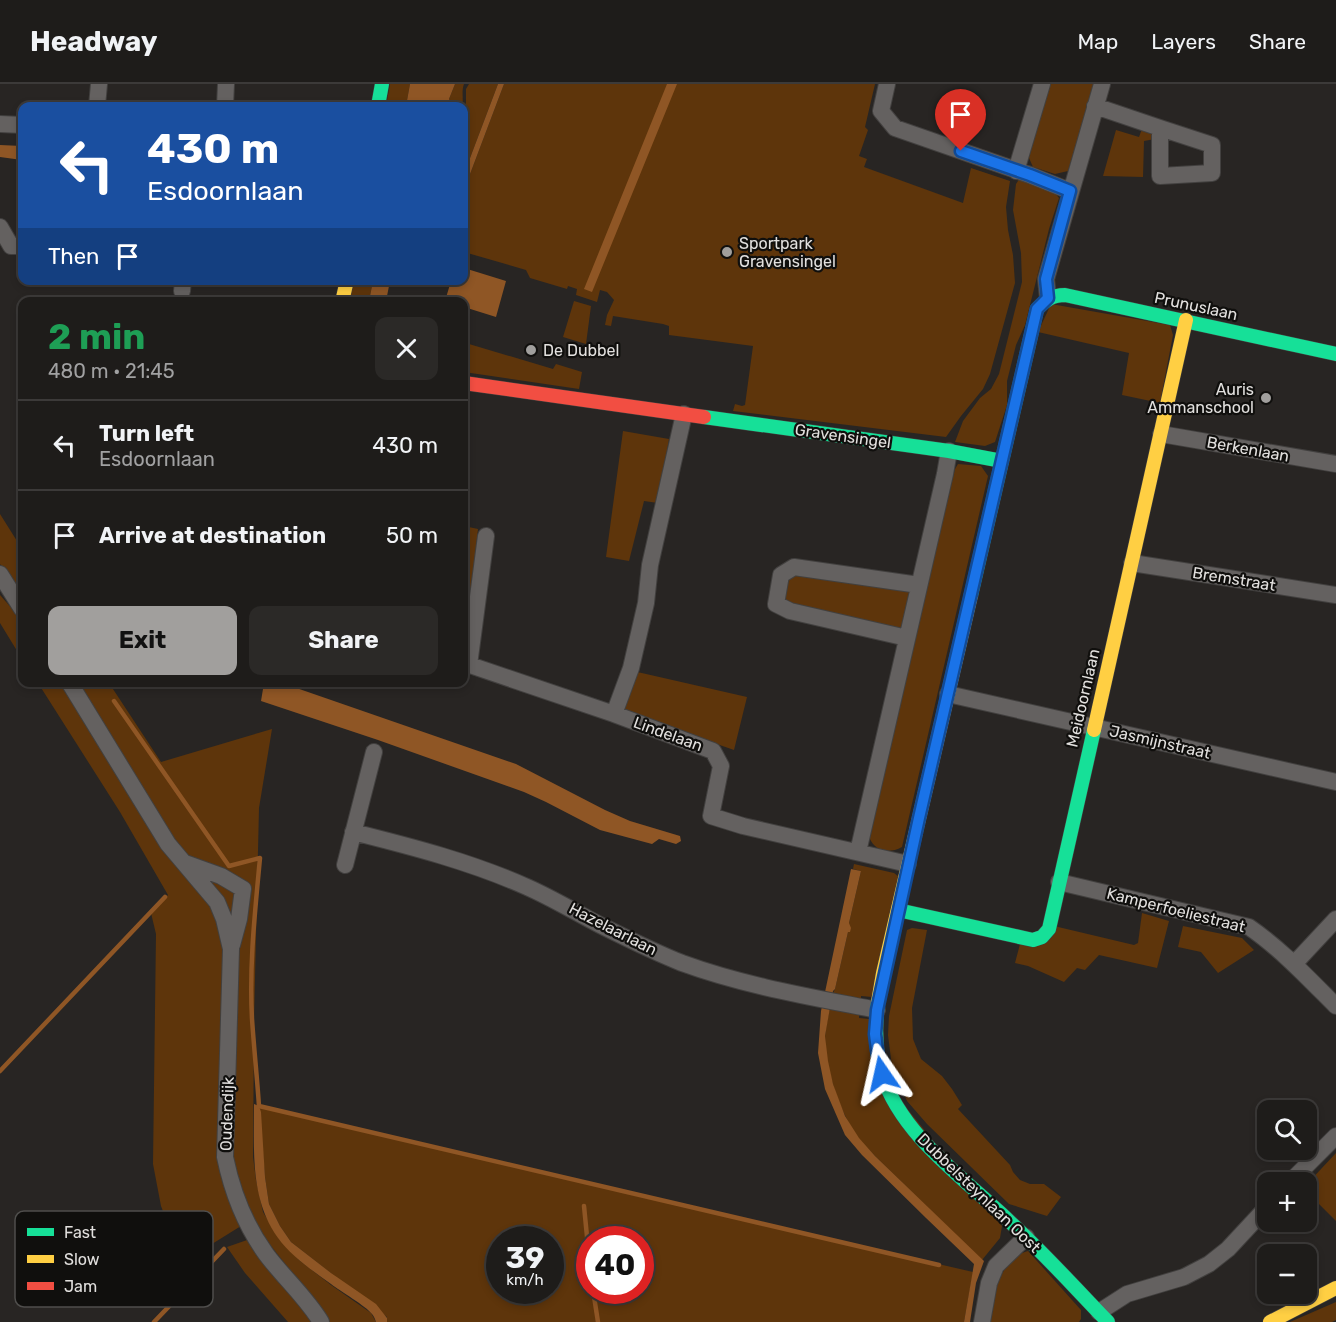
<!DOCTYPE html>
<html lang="en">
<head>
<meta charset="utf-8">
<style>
	:root { --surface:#1e1c1a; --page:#2b2927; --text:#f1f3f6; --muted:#a1a1a2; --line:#3c3a39; --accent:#a19f9d }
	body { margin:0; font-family:Rubik,sans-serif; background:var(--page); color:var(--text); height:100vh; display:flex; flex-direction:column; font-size:22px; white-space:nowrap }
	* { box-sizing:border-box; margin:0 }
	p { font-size:20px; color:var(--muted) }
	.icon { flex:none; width:33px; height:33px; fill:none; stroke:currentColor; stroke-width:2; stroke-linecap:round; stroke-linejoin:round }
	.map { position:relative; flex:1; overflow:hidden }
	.details { position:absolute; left:18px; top:213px; width:450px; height:390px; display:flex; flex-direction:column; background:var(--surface); border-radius:12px; box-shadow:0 3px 9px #0003,0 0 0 2px var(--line) }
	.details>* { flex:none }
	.top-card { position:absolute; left:18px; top:18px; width:450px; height:183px; border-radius:12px; box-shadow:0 3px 9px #0003,0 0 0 2px var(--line); background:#1a4fa0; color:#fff; overflow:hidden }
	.controls { position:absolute; left:1257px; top:1016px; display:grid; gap:12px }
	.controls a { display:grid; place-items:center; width:60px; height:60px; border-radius:12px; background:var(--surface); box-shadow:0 3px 9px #0003,0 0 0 2px var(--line); font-size:30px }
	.speed { position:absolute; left:486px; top:1142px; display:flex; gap:12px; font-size:30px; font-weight:700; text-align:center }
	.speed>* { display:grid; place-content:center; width:78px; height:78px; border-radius:50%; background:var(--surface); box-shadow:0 3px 9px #0003,0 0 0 2px var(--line); line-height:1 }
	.speed small { font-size:15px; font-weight:400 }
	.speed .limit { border:9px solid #d22; background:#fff; color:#111 }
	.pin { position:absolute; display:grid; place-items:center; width:51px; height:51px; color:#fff; margin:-62px -26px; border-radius:50% 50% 50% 0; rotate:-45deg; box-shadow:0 0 6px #0007 }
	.pin .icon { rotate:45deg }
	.me { position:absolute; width:66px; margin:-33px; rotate:349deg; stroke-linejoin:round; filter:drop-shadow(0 0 4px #0008) }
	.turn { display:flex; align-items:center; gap:21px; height:126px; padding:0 30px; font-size:27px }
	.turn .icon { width:78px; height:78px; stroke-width:2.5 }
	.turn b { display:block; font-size:42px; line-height:51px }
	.then { display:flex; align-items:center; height:57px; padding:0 30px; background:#0003; gap:12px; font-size:22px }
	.round { display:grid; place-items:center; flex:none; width:63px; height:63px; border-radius:12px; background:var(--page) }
	.headline { display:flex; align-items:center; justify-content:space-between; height:102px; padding:0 30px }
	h1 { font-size:36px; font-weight:700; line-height:45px; color:#1e9e55 }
	.cta { display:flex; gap:12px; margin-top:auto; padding:12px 30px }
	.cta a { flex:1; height:69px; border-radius:12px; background:var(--accent); color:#111; font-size:24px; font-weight:700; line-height:69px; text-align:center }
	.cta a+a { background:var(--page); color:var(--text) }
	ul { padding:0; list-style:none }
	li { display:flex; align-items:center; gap:18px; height:90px; padding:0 30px; border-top:2px solid var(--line) }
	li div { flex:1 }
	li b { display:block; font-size:22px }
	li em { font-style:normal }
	header { display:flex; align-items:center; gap:36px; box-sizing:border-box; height:84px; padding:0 30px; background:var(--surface); border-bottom:2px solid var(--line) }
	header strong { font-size:28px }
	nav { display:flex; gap:33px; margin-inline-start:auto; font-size:21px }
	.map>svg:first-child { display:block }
</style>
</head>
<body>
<header>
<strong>Headway</strong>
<nav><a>Map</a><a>Layers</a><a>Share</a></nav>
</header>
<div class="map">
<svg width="1336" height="1238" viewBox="0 0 1336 1238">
	<rect width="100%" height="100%" fill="#282523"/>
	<!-- green -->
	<path fill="#5e350b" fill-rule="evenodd" d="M390 0H410L406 22H386Z
		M455 0H464C461 8 464 15 462 22H451V19L449 15Z
		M469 0H498L464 90V30L466 18V5Z
		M504 0H875L865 43 868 46 859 72 867 75 864 83 963 119 971 84 1010 97 1006 123 1008 146 1013 171 1015 199 990 290 983 305 961 332 946 353 733 327 735 320 742 322 745 321 753 262 669 251V242L663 240 613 232 611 242 605 241 607 231 614 216 607 208 600 206 597 218 576 211 577 205 568 202 567 205 530 194 526 186 464 168V106Z
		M1048 0H1095L1068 87 1055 90 1033 83 1029 74 1030 66Z
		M1143 42 1151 45 1155 55 1144 57 1143 93 1103 92 1116 46 1139 53Z
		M1020 94 1051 104 1059 114 1049 145 1025 241 1016 261 1007 297V321L995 358 985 362 955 358 963 337 980 314 991 305 999 290 1022 198 1021 169 1013 126 1016 100Z
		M353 197H373L369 217 349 218Z
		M574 217 591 222 586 260 563 253Z
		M1051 220 1170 241 1173 251 1160 319 1122 311 1129 269 1038 248Z
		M469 260 553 285 556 280 582 288 579 305 464 288V270H466Z
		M623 347 669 355 658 419 644 417 629 477 606 473Z
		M958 380 981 382 988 392 902 763C889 770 875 768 869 753L923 518 955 385Z
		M0 430 22 465V514L0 480Z
		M464 442 478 445 464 570Z
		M793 489 911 508 901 547 784 521 785 501Z
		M0 511 22 536V575L0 539Z
		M633 587 747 613 734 666 622 627Z
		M38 599H63L208 817 217 837 223 865V1083L228 1115 241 1142 212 1160 185 1185 161 1122 153 1080 156 850 151 829 168 811 120 728Z
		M78 599H109L161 678 272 645 259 724 254 937 253 1073 256 1096 263 1128 279 1155 299 1176 331 1201 371 1229 376 1238H329L316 1219 245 1129 231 1068 234 854 103 638Z
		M854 780 894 789 899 793 872 913 861 912V917L832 911 835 905 848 848H850L849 839 861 787 853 785Z
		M1142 829 1169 837 1157 884 1099 871 1085 886 1077 884 1064 898 1028 882 1015 879 1020 860 1054 842 1134 861 1138 859Z
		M1183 842 1242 854 1254 866 1218 889 1201 868 1178 863Z
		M912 844 927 846 912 924 913 955 921 975 942 992 952 1005 962 1021 958 1025 1010 1081 1013 1088 1020 1096 1030 1100H1044L1061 1113 1047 1132 1009 1120 927 1040 907 1017 892 983 888 951 889 932 907 846Z
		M830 924 859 928V934L869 935 871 980 1002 1142 1000 1154 982 1176 875 1072C870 1066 864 1061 859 1055 840 1029 825 985 825 952 826 943 828 933 830 924Z
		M259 1022 313 1036 548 1089 579 1097 973 1188 964 1238H387V1233L291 1158 280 1142 269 1120 265 1093ZM500 1155H550V1206H500ZM590 1155H640V1206H590Z
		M1336 1069V1137L1306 1107 1307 1100Z
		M250 1155 316 1238H288L245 1189 227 1163Z
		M1028 1167 1081 1226V1235L1079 1238H990C991 1229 992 1219 994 1210 998 1193 1010 1171 1028 1167Z
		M1336 1218V1236L1332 1238H1290Z"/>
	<!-- water -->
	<path fill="#8f5625" d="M410 0H455L449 15 451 19V22H406Z
		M498 0H504L464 106V90Z
		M667 0H677L592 208 584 205Z
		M0 61 22 62V76L0 73Z
		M464 184 506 197 496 233 464 223V218L445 217 451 197 464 196Z
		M373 197H390L386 217H369Z
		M264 599H282L516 680 605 726 630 737 680 752 681 757 676 760 659 755 652 760 600 746 546 718 524 708 378 656 261 617Z
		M851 785 861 787 849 839 851 844 850 848H848L835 905 833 907 825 952 828 977 833 1000 845 1032 859 1054 875 1072 984 1177 976 1199 970 1238H964L974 1180 926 1134 862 1071 845 1051 825 1005 818 969 821 927Z
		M254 1020 259 1022 261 1028 265 1093 269 1120 280 1142 291 1158 331 1189 376 1220 387 1234V1238H376C375 1235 374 1232 372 1230 366 1222 340 1207 331 1200 313 1187 291 1172 278 1154 250 1115 254 1067 254 1020Z"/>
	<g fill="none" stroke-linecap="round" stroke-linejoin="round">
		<!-- stream -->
		<path stroke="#8f5625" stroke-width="4.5" d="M114 617 229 782 260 774C255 828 249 881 252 935 254 964 257 993 259 1022L939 1181
			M0 987 165 813
			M584 1122 590 1183
			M593 1206 598 1238
			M154 1238 224 1165"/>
		<!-- street casing -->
		<g stroke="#42403f" stroke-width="18">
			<path id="street" d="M887 0 881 27 895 44 1030 91 1070 107
				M97 22 99 0
				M225 22 226 0
				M1095 22 1160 44 1212 61V89L1160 92V44
				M0 40 22 41
				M1016 87 1042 0
				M0 143 11 162H22
				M182 207 183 196
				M1048 214 1046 195 1102 0
				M1161 350 1336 380
				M1132 479 1336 511
				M0 490 22 525
				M907 554 790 527 776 520 781 491 794 483 919 501
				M464 579 614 630 713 667 721 682 711 732 743 742 908 780
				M469 581 486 452
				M69 598 168 760 217 818 224 835 231 865 225 1073C232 1107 245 1141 266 1170 283 1193 306 1213 321 1238
				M948 610 1336 698
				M614 630 631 584 646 519 650 481 684 330
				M353 748C413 763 471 778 527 803 552 814 575 828 600 841 626 854 654 868 682 879 745 902 811 913 877 926
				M858 768 945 390 949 367
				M185 779 221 792 243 805 239 835 232 861
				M345 781 374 668
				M1059 798 1249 843C1281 865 1308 894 1336 922
				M1294 880 1336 835
				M1290 1098 1336 1052
				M1099 1228 1127 1210 1184 1193 1209 1180 1228 1165 1268 1122
				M982 1238 989 1199 996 1182 1026 1153"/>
		</g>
		<!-- fast casing -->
		<g stroke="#42403f" stroke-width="15">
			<path id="fast" d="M378 22 382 0
				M704 333 949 367 1002 377
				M971 511 1037 225C1046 216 1052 211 1065 211L1336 270
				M898 826 1033 856 1042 853 1049 845 1094 646
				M878 918C875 942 875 967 882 990 901 1051 965 1095 1009 1137 1044 1169 1075 1204 1108 1238"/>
		</g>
		<!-- slow casing -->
		<g stroke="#42403f" stroke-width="15">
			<path id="slow" d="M342 218 347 196
				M1094 646 1186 236
				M878 918 883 889 971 511
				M1270 1238 1336 1204"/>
		</g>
		<!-- jam casing -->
		<g stroke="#42403f" stroke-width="15">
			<path id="jam" d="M464 299 704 333"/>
		</g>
		<!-- street -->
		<use href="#street" stroke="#646160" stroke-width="16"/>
		<!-- fast -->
		<use href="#fast" stroke="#16e098" stroke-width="14"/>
		<!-- slow -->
		<use href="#slow" stroke="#ffcf43" stroke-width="14"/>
		<!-- jam -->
		<use href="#jam" stroke="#f24e42" stroke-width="14"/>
	</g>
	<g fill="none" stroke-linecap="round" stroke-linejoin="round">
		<!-- route casing -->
		<g stroke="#114b97" stroke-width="15">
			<path id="route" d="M882 990 877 966 875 950 877 926 919 734 1037 225 1048 214 1046 195 1070 107 1030 91 961 67"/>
		</g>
		<!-- route -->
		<use href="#route" stroke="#1a73e8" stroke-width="10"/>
	</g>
	<!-- markers -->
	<g fill="#a19f9d" stroke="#100f0d" stroke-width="2">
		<circle cx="727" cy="168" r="6"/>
		<circle cx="531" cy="266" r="6"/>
		<circle cx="1266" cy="314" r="6"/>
	</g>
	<g text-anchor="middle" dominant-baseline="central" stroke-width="4.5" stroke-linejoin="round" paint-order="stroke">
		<!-- poi labels -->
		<g font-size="16" fill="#e2e0de" stroke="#100f0d" text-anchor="start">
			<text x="739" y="159">Sportpark<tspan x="739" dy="18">Gravensingel</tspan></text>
			<text x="543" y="266">De Dubbel</text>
			<text x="1254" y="305" text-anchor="end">Auris<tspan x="1254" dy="18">Ammanschool</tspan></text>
		</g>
		<!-- street labels -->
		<g font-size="16" fill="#e2e0de" stroke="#100f0d">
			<text transform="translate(1196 222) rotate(12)">Prunuslaan</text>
			<text transform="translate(843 352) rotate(8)">Gravensingel</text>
			<text transform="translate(1248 365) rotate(10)">Berkenlaan</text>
			<text transform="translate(1234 495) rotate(9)">Bremstraat</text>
			<text transform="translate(1083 614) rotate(-77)">Meidoornlaan</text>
			<text transform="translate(668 650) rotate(20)">Lindelaan</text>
			<text transform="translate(1160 658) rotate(13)">Jasmijnstraat</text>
			<text transform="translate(1176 826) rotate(14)">Kamperfoeliestraat</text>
			<text transform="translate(613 845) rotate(27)">Hazelaarlaan</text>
			<text transform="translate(227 1030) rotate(-88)">Oudendijk</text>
			<text transform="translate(979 1109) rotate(44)">Dubbelsteynlaan Oost</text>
		</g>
	</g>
	<!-- legend -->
	<rect x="15" y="1127" width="198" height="96" rx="9" fill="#100f0d" stroke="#4f4e4c" stroke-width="1.5"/>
	<rect x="27" y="1144" width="27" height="8" fill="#16e098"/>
	<rect x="27" y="1171" width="27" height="8" fill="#ffcf43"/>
	<rect x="27" y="1198" width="27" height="8" fill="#f24e42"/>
	<g font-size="16" fill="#e2e0de">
		<text x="64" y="1154">Fast</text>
		<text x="64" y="1181">Slow</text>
		<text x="64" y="1208">Jam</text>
	</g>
</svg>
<div class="controls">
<a><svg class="icon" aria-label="search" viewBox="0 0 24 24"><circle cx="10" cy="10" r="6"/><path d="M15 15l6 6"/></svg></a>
<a>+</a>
<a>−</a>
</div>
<div class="speed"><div>39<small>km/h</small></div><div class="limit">40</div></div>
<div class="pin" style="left:961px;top:67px;background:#d93025"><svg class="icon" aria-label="arrive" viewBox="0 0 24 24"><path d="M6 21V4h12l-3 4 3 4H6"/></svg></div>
<svg class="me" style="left:882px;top:990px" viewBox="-20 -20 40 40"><path d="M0-17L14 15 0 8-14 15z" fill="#1a73e8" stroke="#fff" stroke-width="4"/></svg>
<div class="top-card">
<div class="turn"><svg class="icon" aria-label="left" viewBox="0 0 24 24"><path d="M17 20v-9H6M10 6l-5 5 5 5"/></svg><div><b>430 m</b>Esdoornlaan</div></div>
<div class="then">Then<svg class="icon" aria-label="arrive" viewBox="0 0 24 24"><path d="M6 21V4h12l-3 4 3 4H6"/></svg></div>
</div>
<section class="details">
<div class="headline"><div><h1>2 min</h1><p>480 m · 21:45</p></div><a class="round"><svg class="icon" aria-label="close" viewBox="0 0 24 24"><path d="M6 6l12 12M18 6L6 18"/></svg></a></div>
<ul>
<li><svg class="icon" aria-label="left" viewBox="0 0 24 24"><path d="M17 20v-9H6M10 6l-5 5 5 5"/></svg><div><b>Turn left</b><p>Esdoornlaan</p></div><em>430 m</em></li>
<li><svg class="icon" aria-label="arrive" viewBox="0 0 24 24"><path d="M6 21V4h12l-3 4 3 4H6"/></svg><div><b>Arrive at destination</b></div><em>50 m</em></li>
</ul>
<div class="cta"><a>Exit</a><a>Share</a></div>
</section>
</div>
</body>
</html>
